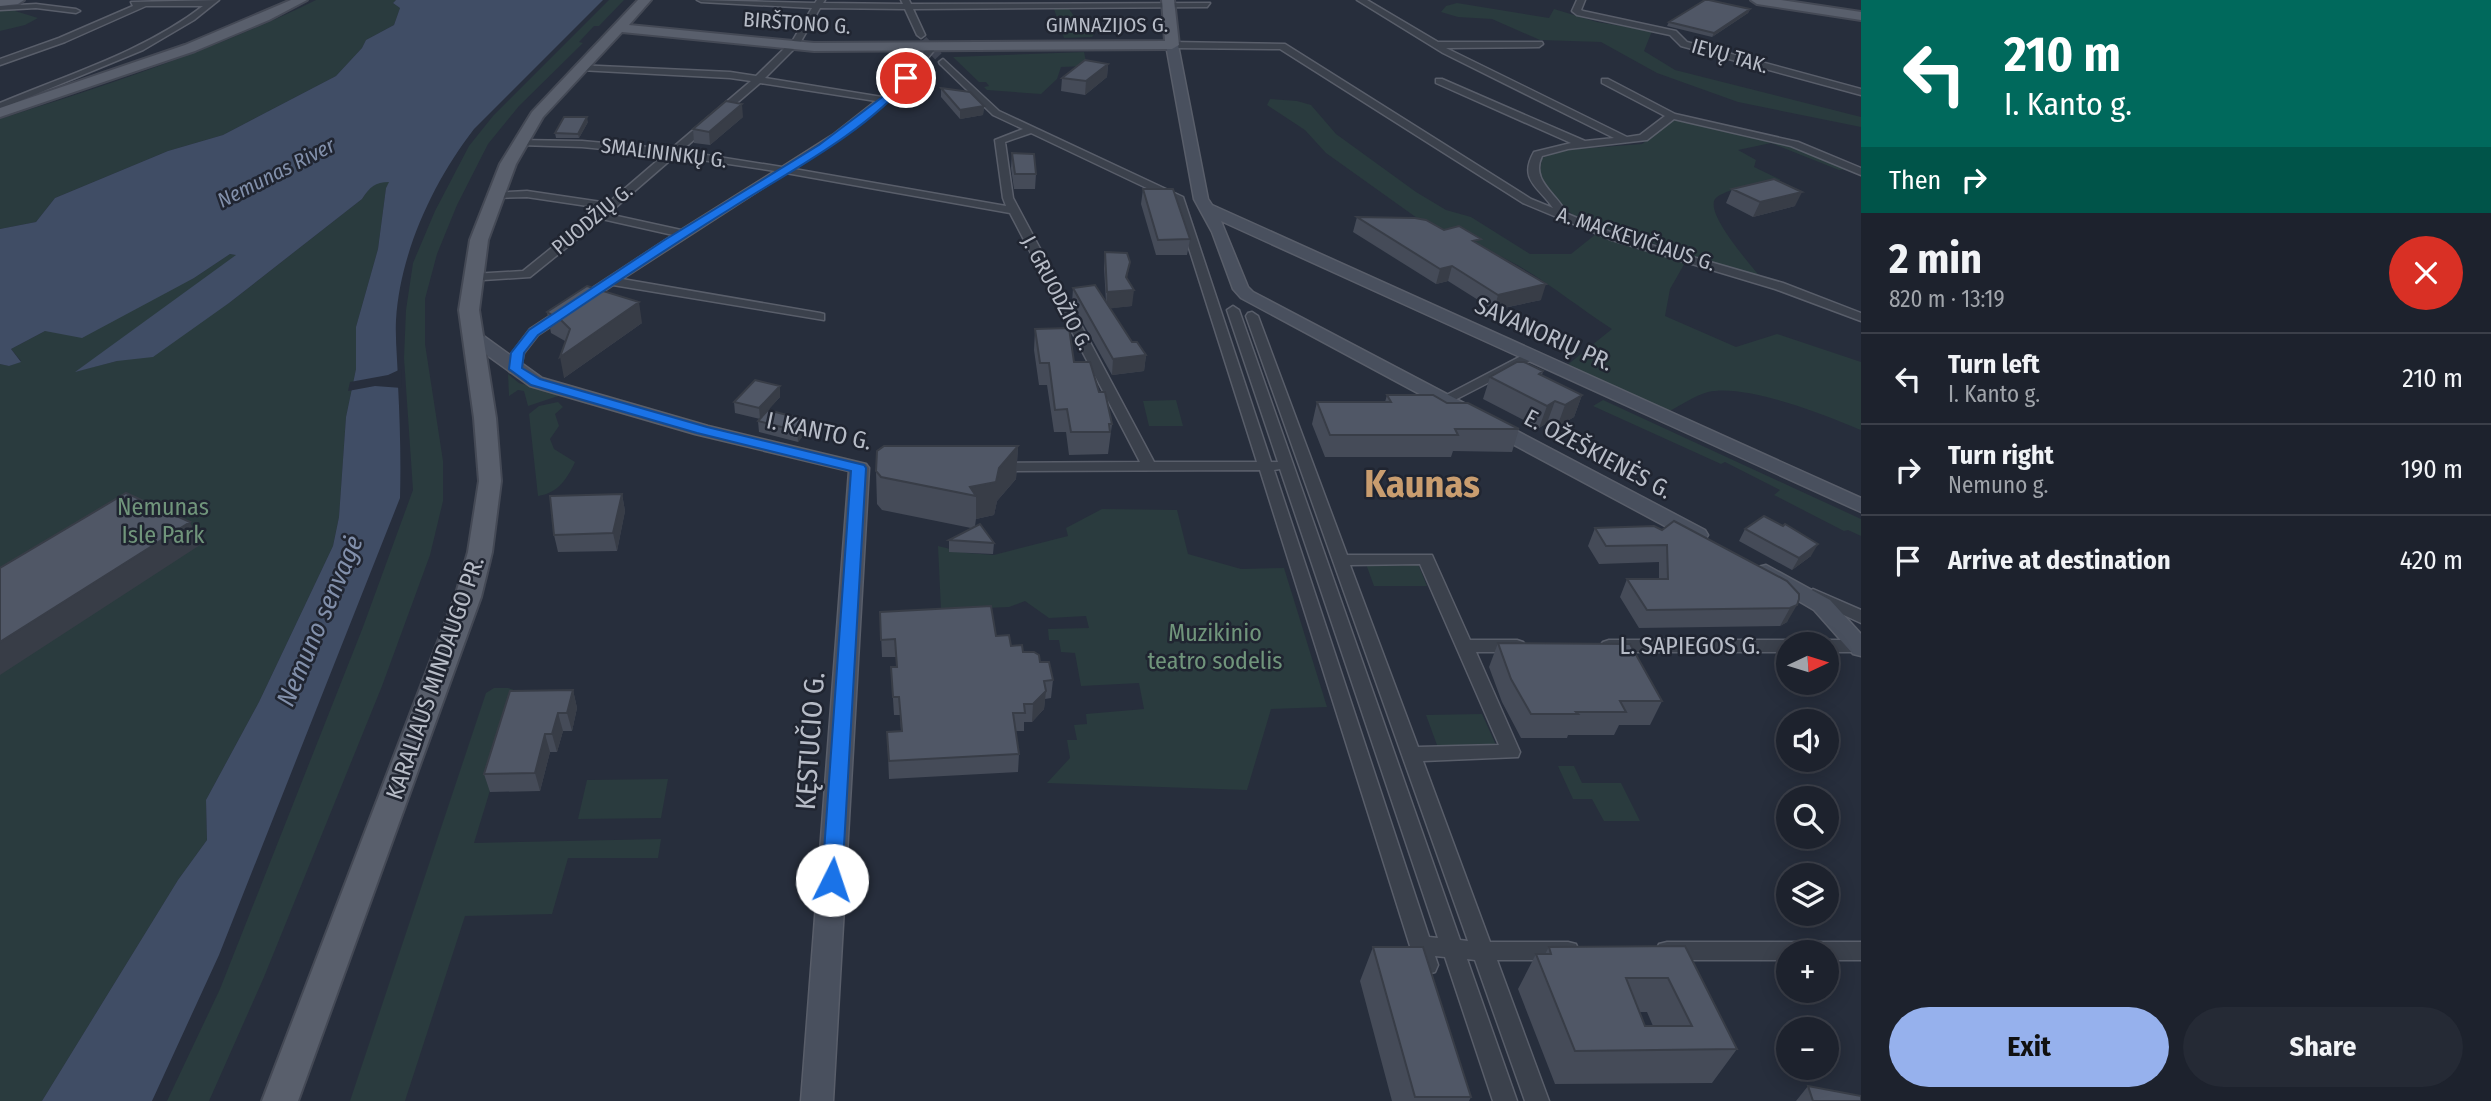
<!DOCTYPE html>
<html lang="en">
<head>
<meta charset="utf-8">
<style>
	:root { --surface:#1d222d; --page:#252a35; --text:#f1f3f6; --muted:#a0a4aa; --line:#3b3f49; --accent:#96b1ed }
	body { margin:0; font-family:"Fira Sans Condensed",sans-serif; background:var(--page); color:var(--text); height:100vh; display:flex; flex-direction:column; font-size:26px; white-space:nowrap }
	* { box-sizing:border-box; margin:0 }
	p { font-size:23px; color:var(--muted) }
	.icon { flex:none; width:38px; height:38px; fill:none; stroke:currentColor; stroke-width:2; stroke-linecap:round; stroke-linejoin:round }
	.map { position:relative; flex:1; overflow:hidden }
	.side { display:flex; flex-direction:column; background:var(--surface); width:630px }
	.side>* { flex:none }
	.hud { background:#00695c; color:#fff; overflow:hidden }
	.needle { width:46px; rotate:86deg }
	.buttons { position:absolute; left:1776px; top:632px; display:grid; gap:14px }
	.buttons a { display:grid; place-items:center; width:63px; height:63px; border-radius:50%; background:var(--surface); box-shadow:0 4px 18px #0003,0 0 0 2px var(--line); font-size:35px }
	.pin { position:absolute; display:grid; place-items:center; width:60px; height:60px; color:#fff; margin:-30px; border:4px solid #fff; border-radius:50%; box-shadow:0 2px 7px #0007 }
	.me { position:absolute; width:77px; margin:-38px; rotate:4deg; stroke-linejoin:round; filter:drop-shadow(0 0 5px #0008) }
	.turn { display:flex; align-items:center; gap:24px; height:147px; padding:0 28px; font-size:32px }
	.turn .icon { width:91px; height:91px; stroke-width:2.5 }
	.turn b { display:block; font-size:49px; line-height:60px }
	.then { display:flex; align-items:center; height:66px; padding:0 28px; background:#0003; gap:14px; font-size:26px }
	.round { display:grid; place-items:center; flex:none; width:74px; height:74px; border-radius:37px; background:var(--page) }
	.summary { display:flex; align-items:center; justify-content:space-between; height:119px; padding:0 28px }
	h1 { font-size:42px; font-weight:700; line-height:52px }
	.cta { display:flex; gap:14px; margin-top:auto; padding:14px 28px }
	.cta a { flex:1; height:80px; border-radius:42px; background:var(--accent); color:#111; font-size:28px; font-weight:700; line-height:80px; text-align:center }
	.cta a+a { background:var(--page); color:var(--text) }
	ul { padding:0; list-style:none }
	li { display:flex; align-items:center; gap:21px; height:91px; padding:0 28px; border-top:2px solid var(--line) }
	li div { flex:1 }
	li b { display:block; font-size:26px }
	li em { font-style:normal }
	main { display:flex; flex:1; min-height:0 }
	.map>svg:first-child { display:block }
</style>
</head>
<body>
<main>
<div class="map">
<svg width="1861" height="1101" viewBox="0 0 1861 1101">
	<rect width="100%" height="100%" fill="#272e3c"/>
	<!-- green -->
	<path fill="#2a3b3e" d="M316 0H396L393 3 400 8 394 25 366 40 362 48 336 76 223 135 168 151 55 198 36 222 0 229V119C108 85 214 50 316 0Z
		M609 0H624L599 26H594L579 42 583 43 519 106 488 144 457 205 437 254 425 299V344L443 461V501L430 555 382 686 264 977 209 1101H167L220 989 363 627 413 490 404 358 406 310 413 263 435 211 469 146 493 116Z
		M1457 3 1549 18 1554 9 1597 22 1652 31 1644 51 1675 70 1861 117V127L1738 102 1657 73 1601 42 1540 40 1492 19 1458 17 1441 12 1446 6Z
		M22 7 15 11 38 18 25 25 0 31V8Z
		M1054 9H1069L1080 25 1077 28 1095 33 1092 37 1064 38Z
		M1084 52 1087 66 1061 67 1057 79 1041 94 987 90 984 87 989 86 986 82H979L953 57Z
		M1270 99 1297 101 1311 105 1336 134 1416 192 1446 210 1471 217 1530 254H1571L1596 234 1686 261 1670 289 1665 316 1736 347 1777 334 1861 362V430C1825 415 1745 383 1708 392 1694 396 1681 405 1668 412L1566 366 1612 329C1555 292 1514 251 1445 238L1326 153 1305 130 1267 105Z
		M1682 119 1788 144 1849 169 1839 170 1771 143 1738 150 1756 160 1754 167 1781 180C1762 184 1733 186 1717 197 1700 209 1752 266 1761 278L1576 218 1544 187 1539 177 1542 158 1565 150 1642 144 1673 121Z
		M379 182H390L386 188 378 249 356 327V369L346 417 339 517 333 546 259 702 206 800 207 840 178 880 42 1101H0V364L9 366 21 361 11 349 45 331 172 288 194 278 230 254 237 255 77 371 117 361 229 303 362 199 370 187Z
		M508 374 519 383 561 395 528 406 524 391 518 390 509 396Z
		M1176 400 1183 426H1149L1143 401Z
		M1603 400 1861 519V536L1848 530 1844 531 1774 495 1780 490 1725 462 1721 464 1593 406Z
		M558 402 563 407 555 414 559 426 550 439 554 449 575 462C567 479 558 493 538 496L529 414 539 406Z
		M1102 509 1177 510 1188 554 1241 569 1284 568 1327 707 1271 709 1247 790 1047 783 1070 758 1067 740H1077L1074 725 1087 724 1086 714 1144 709 1139 683 1081 686 1075 653 1061 652 1059 640H1049L1048 629 1089 628 1086 616 1049 618 1025 601 1009 607 941 610 938 546 967 553 994 555 1068 536 1066 528Z
		M1366 564H1418L1427 586H1374Z
		M494 688H508L520 692 474 843 661 839 658 858H568L552 914 465 916 405 1101H350L486 693Z
		M1482 714 1496 745H1437L1426 715Z
		M1558 766H1574L1582 783H1621L1640 821H1604L1592 799H1573Z
		M668 779 661 818 578 819 587 780Z"/>
	<!-- water -->
	<path fill="#404d65" d="M396 0H603L474 129C433 182 400 253 396 320 395 342 398 364 398 385 400 423 401 460 400 498L219 955 152 1101H42L178 880 207 840 206 800 259 702 333 546 339 517 346 417 356 369V327L378 249 386 188 389 182C375 182 370 187 362 199L229 303 153 357 117 361 75 372 236 255 230 254 194 278 82 338 45 331 11 349 21 362 9 366 0 364V229L36 222 55 198 168 151 223 135 336 76 362 48 366 40 394 25 400 8 393 3Z"/>
	<!-- pier -->
	<path fill="#272e3c" d="M401 369 402 388 375 386 348 391 350 382 388 375Z"/>
	<g fill="none" stroke-linecap="round" stroke-linejoin="round">
		<!-- street-tunnel -->
		<path stroke="#3d4351" stroke-width="9" stroke-dasharray="9 4.5" stroke-linecap="butt" d="M923 40 939 57"/>
		<!-- street casing -->
		<g stroke="#595e6a" stroke-width="3">
			<path id="street" d="M219 0 194 20 143 50 0 109V103C69 74 143 52 203 6H146L65 42 0 65V59L59 38 133 6 131 2Z
				M697 0 815 3 817 0H825L823 3 903 4 901 0H909L911 4 1210 3 1207 7 913 9 925 35 921 38 917 35 905 9 820 8 800 43 765 78 882 97 929 46 936 48C894 102 851 132 794 169L1006 206 1003 198 995 140 1023 129 993 115 940 64 939 62 943 59 999 111 1183 197 1271 462H1278L1227 310 1233 306 1239 310 1460 940 1468 941 1246 316 1248 313 1252 312 1258 316 1347 555H1432L1470 640H1517L1523 642 1526 646 1523 650 1517 652H1476L1520 752 1518 757 1423 761 1490 942H1568L1576 944 1579 951 1576 958 1568 960H1497L1549 1101H1525L1475 960 1467 959 1517 1101H1493L1445 957 1435 956 1438 965 1435 972 1427 974 1419 972 1416 965 1260 470 997 471 990 467 997 463 1140 462 1010 213 786 173 622 279 820 313 824 314V320L613 285 538 335 524 353 520 372H510L508 369 512 353 530 329 673 235 602 219 530 277 468 281V275L472 274 523 271 601 208 527 197 496 198 491 195 492 193 527 191 608 203 664 155 582 147 520 145 515 142 516 140 582 141 671 149 751 81 730 78 580 70 576 67 577 65 730 72 756 76 793 40 812 8 701 2ZM760 83 876 101 834 134 782 167 681 151ZM1031 133 1174 201 1257 462H1154L1013 198 1005 142ZM675 156 775 171 681 230 608 214ZM1280 469 1438 938 1429 937 1274 470ZM1420 564 1499 745 1418 747 1350 565Z
				M1357 0H1367L1438 42H1542L1543 44 1539 47 1446 48 1627 137 1640 135 1665 116 1602 83V79H1608L1675 114 1798 142 1861 168V175L1791 146 1674 119 1647 140 1568 149 1542 156C1531 179 1553 191 1564 209L1563 212 1620 236 1783 283 1861 313V321L1775 289 1612 240 1523 203 1280 49 1172 48 1168 45 1172 42 1285 44 1531 199 1553 208C1539 187 1518 180 1534 152L1571 143 1436 83V79H1442L1585 141 1614 138 1443 53Z
				M1577 0H1585L1581 10 1583 11 1676 31 1687 42 1861 89V95L1681 46 1670 35 1577 15 1572 11Z
				M36 4 76 9 80 11 76 13 36 8 0 10V6Z
				M1529 352 1536 356 1534 359 1449 403H1439L1437 400Z
				M1813 589 1861 610V623L1807 598 1805 594Z
				M1609 640H1788L1795 644H1788V652H1609L1603 650 1600 646 1603 642Z
				M1827 640H1861V652H1827V644H1820Z
				M1667 942H1861V960H1827V952H1788V960H1667L1659 958 1656 951 1659 944Z"/>
		</g>
		<!-- secondary casing -->
		<g stroke="#595e6a" stroke-width="3">
			<path id="secondary" d="M1172 42 1178 45 1208 199 1212 205 1861 498V512L1221 221 1248 287 1253 292 1705 530 1708 535 1705 540H1691L1241 298 1233 289 1212 232 1194 199 1166 45Z
				M472 331 478 332 542 378 708 426 866 464 869 468 833 1101H801L849 471 695 434 530 386 466 340 464 336Z
				M1766 565 1830 600 1861 634V656L1853 654 1814 610 1758 577 1755 572 1758 567Z"/>
		</g>
		<!-- primary casing -->
		<g stroke="#444955" stroke-width="4">
			<path id="primary" d="M0 0H24L18 4 0 6Z
				M291 0H307L269 20 195 51 0 117V108L185 45Z
				M638 0H651L629 25 814 43 1165 41 1162 0H1174L1179 45 1172 49 814 51 622 32 543 117 516 164 488 240 479 310 496 418 501 481 492 552 481 597 298 1101H262L455 597 468 552 479 481 474 418 459 310 470 240 500 164 532 112Z
				M1751 0H1781L1861 12V20L1757 4Z"/>
		</g>
		<!-- street -->
		<use href="#street" fill="#3b414c" fill-rule="evenodd"/>
		<!-- secondary -->
		<use href="#secondary" fill="#49505e" fill-rule="evenodd"/>
		<!-- primary -->
		<use href="#primary" fill="#595f6c" fill-rule="evenodd"/>
	</g>
	<!-- wall -->
	<path fill="#454b58" fill-rule="evenodd" d="M1750 9 1748 13 1712 37 1667 26 1669 22Z
		M1108 64 1107 77 1085 95 1061 91 1062 78Z
		M941 88 984 106 983 115 960 119 941 97Z
		M743 117 710 145 694 143 693 129Z
		M588 122 579 138H556L555 133Z
		M1012 153 1036 174 1035 189H1014L1011 168Z
		M1143 189 1190 239 1187 255H1156L1141 204Z
		M1732 189 1795 206 1753 217 1726 203Z
		M1357 217 1444 230 1479 245 1541 300 1494 310 1448 281 1436 284 1353 232Z
		M1105 252 1128 279 1132 306 1110 308 1132 342 1146 355 1144 371 1112 375 1072 303 1073 288 1106 302 1104 268Z
		M547 312 642 323 564 378 565 341 551 333Z
		M1035 329 1074 362 1099 392 1112 424 1108 454 1069 455 1066 432H1054L1047 385H1039L1034 350Z
		M1543 371 1542 375 1582 395 1574 417 1557 427 1547 423 1539 428 1483 399 1490 377Z
		M780 386V397L768 410 807 431 798 442 759 432 758 421 760 419 735 413 734 402Z
		M1387 395 1447 403 1519 429 1512 452 1453 451 1451 457H1325L1312 424 1317 402H1385Z
		M1018 446 1016 479 997 501 994 515 976 519 975 526 994 543 993 554 949 552V540L971 528 882 510 877 504 876 471Z
		M622 494 625 511 617 551 558 552 554 535Z
		M1654 526 1799 594 1787 622 1780 626 1639 628 1620 597 1627 579H1659V562L1599 564 1588 546 1595 528Z
		M1745 529 1811 556 1792 570 1739 541Z
		M880 612 996 636 1011 646 1040 662 1053 680 1051 698 1045 699 1044 709 1032 722H1024V731H1016L1019 754 1018 772 889 779 887 732 901 731 900 715H894L891 667H897L896 657H882Z
		M1498 643 1662 701 1650 725H1619L1614 735H1568L1567 738H1521L1502 702 1489 667Z
		M573 690 577 708 572 731H563L557 752H550L540 791 490 792 484 774Z
		M1685 946 1737 1049 1712 1083 1555 1084 1518 989 1536 954H1545L1549 947ZM1640 1012H1647L1653 1026H1645Z
		M1373 947 1471 1097 1469 1101H1392L1360 981Z
		M1808 1086 1861 1101H1796Z"/>
	<!-- shaded-wall -->
	<path fill="#383d47" d="M1750 9 1748 13 1712 37 1714 33Z
		M1108 64 1107 77 1085 95 1086 81Z
		M742 104 743 117 710 145 709 132Z
		M984 106 983 115 960 119V110Z
		M587 117 588 122 579 138 578 134Z
		M1802 192 1795 206 1753 217 1760 202Z
		M1130 262 1125 290H1134L1132 306 1106 309 1107 292Z
		M1452 266 1448 281 1436 284 1440 269Z
		M1546 284 1541 300 1494 310 1498 295Z
		M639 302 642 323 564 378 560 357Z
		M1146 355 1144 371 1112 375 1113 359Z
		M780 386V397L760 419 759 408Z
		M1582 395 1574 417 1557 427 1565 405Z
		M1555 401 1547 423 1539 428 1547 406Z
		M806 420 807 431 798 442 797 431Z
		M1018 446 1016 479 997 501 994 515 976 519V496L970 487Z
		M622 494 625 511 617 551 613 533Z
		M190 522 200 545 0 675V642Z
		M1818 544 1811 556 1792 570 1799 558Z
		M1797 605 1787 622 1780 626 1790 608Z
		M573 690 577 708 572 731 567 713Z
		M1046 691 1044 709 1032 722 1033 704Z
		M558 713 563 731 557 752 552 734Z
		M545 734 550 752 540 791 535 773Z"/>
	<!-- building -->
	<path fill="#505766" stroke="#383d47" stroke-width="2" fill-rule="evenodd" d="M1705 0H1709L1750 9 1714 33 1669 22Z
		M1085 60 1108 64 1086 81 1062 78Z
		M941 88 970 92 984 106 960 110Z
		M726 101 742 104 709 132 693 129Z
		M564 117H587L578 134 555 133Z
		M1012 153 1034 154 1036 174H1015Z
		M1774 179 1802 192 1760 202 1732 189Z
		M1143 189H1173L1190 239 1158 240Z
		M1357 217 1415 218 1426 220 1444 230 1459 226 1481 239 1473 241 1546 284 1498 295 1452 266 1440 269Z
		M1105 252 1127 253 1130 262 1126 277 1134 290 1107 292Z
		M1095 285 1132 342H1137L1146 355 1113 359 1073 288Z
		M587 286 639 302 560 357 570 329 562 321 547 312Z
		M1069 328 1074 362H1090L1099 392H1105L1112 424H1109L1110 432H1071L1067 409 1055 410 1049 363H1040L1035 329Z
		M1517 362H1524L1543 371 1539 374 1582 395 1565 405 1555 401 1547 406 1490 377Z
		M755 380 780 386 759 408 734 402Z
		M1387 395H1433L1447 403H1468L1519 429H1455L1458 435H1330L1317 402H1391Z
		M768 410 806 420 797 431 758 421Z
		M884 446H1018L999 468 996 482 970 487 976 496 881 477 876 471 877 451Z
		M126 493 190 522 0 642V568Z
		M622 494 613 533 554 535 550 496Z
		M1764 516 1783 526 1785 524 1818 544 1799 558 1745 529Z
		M1674 521 1787 581 1799 594V599L1797 605 1790 608 1647 610 1627 579H1668L1667 545 1606 546 1595 528 1654 526 1662 530Z
		M980 524 994 543 949 540Z
		M991 606 996 636 1009 635 1011 646 1022 645 1023 652H1034L1039 655 1040 662H1049L1053 680 1044 681 1046 691 1033 704H1024L1025 713H1013L1019 754 889 761 887 732 902 731 899 697H893L891 667H897L895 639 881 640 880 612Z
		M1498 643 1630 644 1662 701H1620L1626 712H1576L1578 714H1531L1511 679Z
		M573 690 567 713H558L552 734H545L535 773 484 774 510 691Z
		M1685 946 1737 1049 1575 1051 1536 954H1551L1549 947ZM1626 978H1668L1692 1026H1645Z
		M1373 947H1423L1471 1097H1415Z
		M1808 1086 1861 1096V1101H1813Z"/>
	<!-- route -->
	<path fill="#1a73e8" stroke="#114b97" stroke-width="2" d="M903 76 911 78C865 133 790 171 730 209 665 249 602 292 538 335L524 353 522 368 540 379 707 427 864 465 866 468 842 880 839 886 832 889 825 886 822 880 851 471 697 433 531 385 509 369 511 353 529 330 663 241 819 145 881 98Z"/>
	<g text-anchor="middle" dominant-baseline="central" stroke-width="5" stroke-linejoin="round" paint-order="stroke">
		<!-- far-street labels -->
		<g font-size="21" fill="#b7bcc7" stroke="#202531">
			<text transform="translate(797 23) rotate(4)">BIRŠTONO G.</text>
			<text x="1107" y="25">GIMNAZIJOS G.</text>
			<text transform="translate(1730 56) rotate(16)">IEVŲ TAK.</text>
			<text transform="translate(664 153) rotate(7)">SMALININKŲ G.</text>
			<text transform="translate(592 219) rotate(-40)">PUODŽIŲ G.</text>
			<text transform="translate(1636 239) rotate(18)">A. MACKEVIČIAUS G.</text>
			<text transform="translate(1057 293) rotate(62)">J. GRUODŽIO G.</text>
		</g>
		<!-- far-water labels -->
		<g font-size="21" font-style="italic" fill="#8290ab" stroke="#202531">
			<text transform="translate(276 173) rotate(-27)">Nemunas River</text>
		</g>
		<!-- street labels -->
		<g font-size="24" fill="#b7bcc7" stroke="#202531">
			<text transform="translate(1544 334) rotate(24)">SAVANORIŲ PR.</text>
			<text transform="translate(819 431) rotate(12)">I. KANTO G.</text>
			<text transform="translate(1598 454) rotate(28)">E. OŽEŠKIENĖS G.</text>
			<text x="1690" y="646">L. SAPIEGOS G.</text>
			<text transform="translate(435 678) rotate(-71)">KARALIAUS MINDAUGO PR.</text>
		</g>
		<!-- park labels -->
		<g font-size="24" fill="#70957b" stroke="#202531">
			<text x="163" y="507">Nemunas<tspan x="163" dy="28">Isle Park</tspan></text>
			<text x="1215" y="633">Muzikinio<tspan x="1215" dy="28">teatro sodelis</tspan></text>
		</g>
		<!-- water labels -->
		<g font-size="26" font-style="italic" fill="#8290ab" stroke="#202531">
			<text transform="translate(320 621) rotate(-67)">Nemuno senvagė</text>
		</g>
		<!-- near-street labels -->
		<g font-size="28" fill="#b7bcc7" stroke="#202531">
			<text transform="translate(810 741) rotate(-86)">KĘSTUČIO G.</text>
		</g>
		<!-- town labels -->
		<g font-size="38" font-weight="bold" fill="#c99d6f" stroke="#202531">
			<text x="1422" y="484">Kaunas</text>
		</g>
	</g>
</svg>
<div class="buttons">
<a><svg class="needle" viewBox="-14 -14 28 28"><path d="M0-13l5 13h-10z" fill="#e53935"/><path d="M0 13l5-13h-10z" fill="#a0a4aa"/></svg></a>
<a><svg class="icon" aria-label="sound" viewBox="0 0 24 24"><path d="M4 9h4l5-4v14l-5-4H4zM17 9q2 3 0 6"/></svg></a>
<a><svg class="icon" aria-label="search" viewBox="0 0 24 24"><circle cx="10" cy="10" r="6"/><path d="M15 15l6 6"/></svg></a>
<a><svg class="icon" aria-label="layers" viewBox="0 0 24 24"><path d="M12 4l9 5-9 5-9-5zM3 14l9 5 9-5"/></svg></a>
<a>+</a>
<a>−</a>
</div>
<div class="pin" style="left:906px;top:78px;background:#d93025"><svg class="icon" aria-label="arrive" viewBox="0 0 24 24"><path d="M6 21V4h12l-3 4 3 4H6"/></svg></div>
<svg class="me" style="left:832px;top:880px" viewBox="-20 -20 40 40"><circle r="19" fill="#fff"/><path d="M0-13L10 11 0 6-10 11z" fill="#1a73e8"/></svg>
</div>
<section class="side">
<div class="hud">
<div class="turn"><svg class="icon" aria-label="left" viewBox="0 0 24 24"><path d="M17 20v-9H6M10 6l-5 5 5 5"/></svg><div><b>210 m</b>I. Kanto g.</div></div>
<div class="then">Then<svg class="icon" aria-label="right" viewBox="0 0 24 24"><path d="M7 20v-9h11M14 6l5 5-5 5"/></svg></div>
</div>
<div class="summary"><div><h1>2 min</h1><p>820 m · 13:19</p></div><a class="round" style="background:#d93025;color:#fff"><svg class="icon" aria-label="close" viewBox="0 0 24 24"><path d="M6 6l12 12M18 6L6 18"/></svg></a></div>
<ul>
<li><svg class="icon" aria-label="left" viewBox="0 0 24 24"><path d="M17 20v-9H6M10 6l-5 5 5 5"/></svg><div><b>Turn left</b><p>I. Kanto g.</p></div><em>210 m</em></li>
<li><svg class="icon" aria-label="right" viewBox="0 0 24 24"><path d="M7 20v-9h11M14 6l5 5-5 5"/></svg><div><b>Turn right</b><p>Nemuno g.</p></div><em>190 m</em></li>
<li><svg class="icon" aria-label="arrive" viewBox="0 0 24 24"><path d="M6 21V4h12l-3 4 3 4H6"/></svg><div><b>Arrive at destination</b></div><em>420 m</em></li>
</ul>
<div class="cta"><a>Exit</a><a>Share</a></div>
</section>
</main>
</body>
</html>
